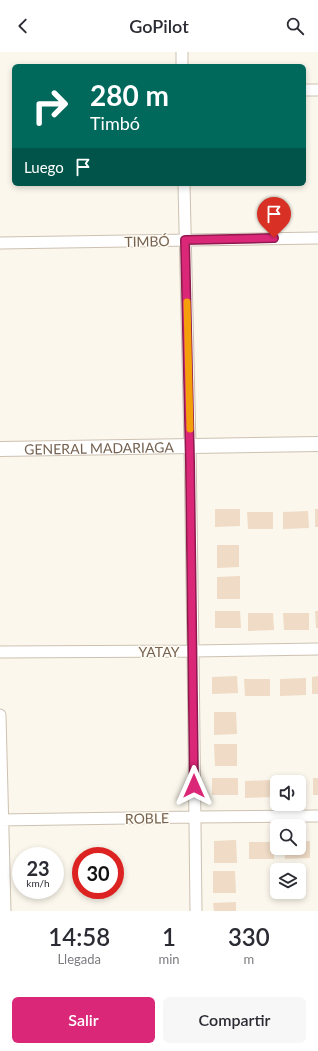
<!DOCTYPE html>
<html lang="es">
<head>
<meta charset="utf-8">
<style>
	:root { --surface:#fff; --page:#f7f7f7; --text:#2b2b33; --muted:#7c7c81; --accent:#db2777 }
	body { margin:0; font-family:Lato,sans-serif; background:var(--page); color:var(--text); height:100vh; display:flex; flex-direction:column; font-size:15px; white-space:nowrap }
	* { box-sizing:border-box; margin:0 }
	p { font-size:13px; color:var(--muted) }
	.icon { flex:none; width:22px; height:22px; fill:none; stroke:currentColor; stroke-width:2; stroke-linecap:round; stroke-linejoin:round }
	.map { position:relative; height:859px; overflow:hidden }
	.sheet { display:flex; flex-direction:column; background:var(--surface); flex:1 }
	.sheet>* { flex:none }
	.banner { position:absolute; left:12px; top:12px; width:294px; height:122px; border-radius:6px; box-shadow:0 2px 6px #0003; background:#00695c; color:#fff; overflow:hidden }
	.tools { position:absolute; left:270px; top:723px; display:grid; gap:8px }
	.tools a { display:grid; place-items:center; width:36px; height:36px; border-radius:6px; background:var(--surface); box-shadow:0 2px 6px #0003; font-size:20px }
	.speed { position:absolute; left:12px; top:795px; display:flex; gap:8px; font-size:20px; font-weight:700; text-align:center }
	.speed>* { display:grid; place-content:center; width:52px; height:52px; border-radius:50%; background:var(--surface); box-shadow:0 2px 6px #0003; line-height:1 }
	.speed small { font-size:10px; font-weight:400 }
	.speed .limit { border:6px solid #d22; background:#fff; color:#111 }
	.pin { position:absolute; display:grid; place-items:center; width:34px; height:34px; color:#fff; margin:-41px -17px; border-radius:50% 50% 50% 0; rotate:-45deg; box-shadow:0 0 4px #0007 }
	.pin .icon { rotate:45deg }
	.me { position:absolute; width:44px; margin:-22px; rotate:0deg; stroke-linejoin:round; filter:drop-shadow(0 0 3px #0008) }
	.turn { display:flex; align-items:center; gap:14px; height:84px; padding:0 12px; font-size:18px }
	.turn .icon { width:52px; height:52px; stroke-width:2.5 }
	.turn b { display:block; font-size:28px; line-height:34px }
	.then { display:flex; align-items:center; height:38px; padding:0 12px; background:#0003; gap:8px; font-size:15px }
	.eta { display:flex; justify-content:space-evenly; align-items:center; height:68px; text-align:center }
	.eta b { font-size:24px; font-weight:600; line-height:28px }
	.cta { display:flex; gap:8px; margin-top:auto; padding:8px 12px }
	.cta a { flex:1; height:46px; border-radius:6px; background:var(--accent); color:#fff; font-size:16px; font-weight:600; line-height:46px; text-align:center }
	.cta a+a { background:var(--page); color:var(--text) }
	header { display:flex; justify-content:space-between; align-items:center; height:52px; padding:0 12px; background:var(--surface); font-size:18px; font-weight:600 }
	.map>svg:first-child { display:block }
</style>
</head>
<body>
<header><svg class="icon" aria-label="back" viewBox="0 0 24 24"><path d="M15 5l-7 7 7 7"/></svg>GoPilot<svg class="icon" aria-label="search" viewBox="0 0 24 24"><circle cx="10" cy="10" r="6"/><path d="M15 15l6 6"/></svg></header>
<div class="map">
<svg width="318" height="859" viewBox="0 0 318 859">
	<rect width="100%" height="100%" fill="#fbf7ec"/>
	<!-- building -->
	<path fill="#efdbc6" d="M215 457H240V474L215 475Z
		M315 457H318V475H315Z
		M308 459 309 476 283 477V460Z
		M247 460H273V477H248Z
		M217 493H239V515L217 516Z
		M240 524V547H217V525Z
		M215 559H240L241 576H215Z
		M315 559H318V576H316Z
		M248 561H273L274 578 248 579Z
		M283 561H309V578H284Z
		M237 624 238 641 212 642V625Z
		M318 624V642H312V625Z
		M306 626V643L280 644V627Z
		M244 627H270V644H245Z
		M214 660H236L237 682 214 683Z
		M214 692H237V714H215Z
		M212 726H238V743H212Z
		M313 726H318V743H313Z
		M270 728 271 745 245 746V729Z
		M280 728H306V745H299V730H280Z
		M236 788 237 811H214V789Z
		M299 789H310V806L285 807 284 796H299Z
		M249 790H274V807H249Z
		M213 819H235L236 841H213Z
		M236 850V859H214L213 851Z"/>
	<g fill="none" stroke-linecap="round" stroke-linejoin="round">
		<!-- minor casing -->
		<g stroke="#cdc1b2" stroke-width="13">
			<path id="minor" d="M182 0V14
				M304 38H318
				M184 132 190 394 193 599 196 859
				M0 191 318 186
				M0 600 193 599 318 597
				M0 663 5 859
				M0 768 194 765 318 764"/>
		</g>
		<!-- tertiary casing -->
		<g stroke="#cdc1b2" stroke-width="16">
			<g id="tertiary">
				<path id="s1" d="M0 397 318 392"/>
			</g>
		</g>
		<!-- minor -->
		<use href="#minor" stroke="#fff" stroke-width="11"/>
		<!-- tertiary -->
		<use href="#tertiary" stroke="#fff" stroke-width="14"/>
	</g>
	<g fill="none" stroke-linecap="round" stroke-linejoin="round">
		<!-- route casing -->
		<g stroke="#8e194d" stroke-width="10">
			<path id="route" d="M194 734 190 410 185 188 274 186"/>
		</g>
		<!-- route -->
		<use href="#route" stroke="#db2777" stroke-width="7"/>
		<!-- slow -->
		<path stroke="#f59e0b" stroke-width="7" d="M187 250 190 377"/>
	</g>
	<g text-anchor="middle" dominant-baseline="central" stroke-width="3" stroke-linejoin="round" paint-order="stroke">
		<!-- street labels -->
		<g font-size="14" fill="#766250" stroke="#fefbf3">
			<text transform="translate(147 189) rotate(-1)">TIMBÓ</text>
			<text stroke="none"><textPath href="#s1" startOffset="99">GENERAL MADARIAGA</textPath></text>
			<text x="159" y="599">YATAY</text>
			<text transform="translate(147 766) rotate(-1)">ROBLE</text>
		</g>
	</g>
</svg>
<div class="tools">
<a><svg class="icon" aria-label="sound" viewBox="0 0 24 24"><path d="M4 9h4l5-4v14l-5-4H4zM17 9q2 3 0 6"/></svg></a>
<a><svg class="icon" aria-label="search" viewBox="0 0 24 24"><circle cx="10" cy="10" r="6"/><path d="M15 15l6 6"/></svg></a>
<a><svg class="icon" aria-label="layers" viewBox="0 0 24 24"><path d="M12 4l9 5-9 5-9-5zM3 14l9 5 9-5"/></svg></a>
</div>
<div class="speed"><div>23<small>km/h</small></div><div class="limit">30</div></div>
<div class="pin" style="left:274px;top:186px;background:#d93025"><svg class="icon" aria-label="arrive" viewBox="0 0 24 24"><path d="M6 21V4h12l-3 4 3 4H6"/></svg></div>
<svg class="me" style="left:194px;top:734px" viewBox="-20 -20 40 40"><path d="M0-17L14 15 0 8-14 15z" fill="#db2777" stroke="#fff" stroke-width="4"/></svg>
<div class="banner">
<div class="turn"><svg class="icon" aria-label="right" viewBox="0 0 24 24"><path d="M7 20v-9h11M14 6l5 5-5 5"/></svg><div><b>280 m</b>Timbó</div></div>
<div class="then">Luego<svg class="icon" aria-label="arrive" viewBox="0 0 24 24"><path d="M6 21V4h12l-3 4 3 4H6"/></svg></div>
</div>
</div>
<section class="sheet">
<div class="eta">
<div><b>14:58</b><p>Llegada</p></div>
<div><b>1</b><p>min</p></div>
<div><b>330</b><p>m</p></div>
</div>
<div class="cta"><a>Salir</a><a>Compartir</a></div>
</section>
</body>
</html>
